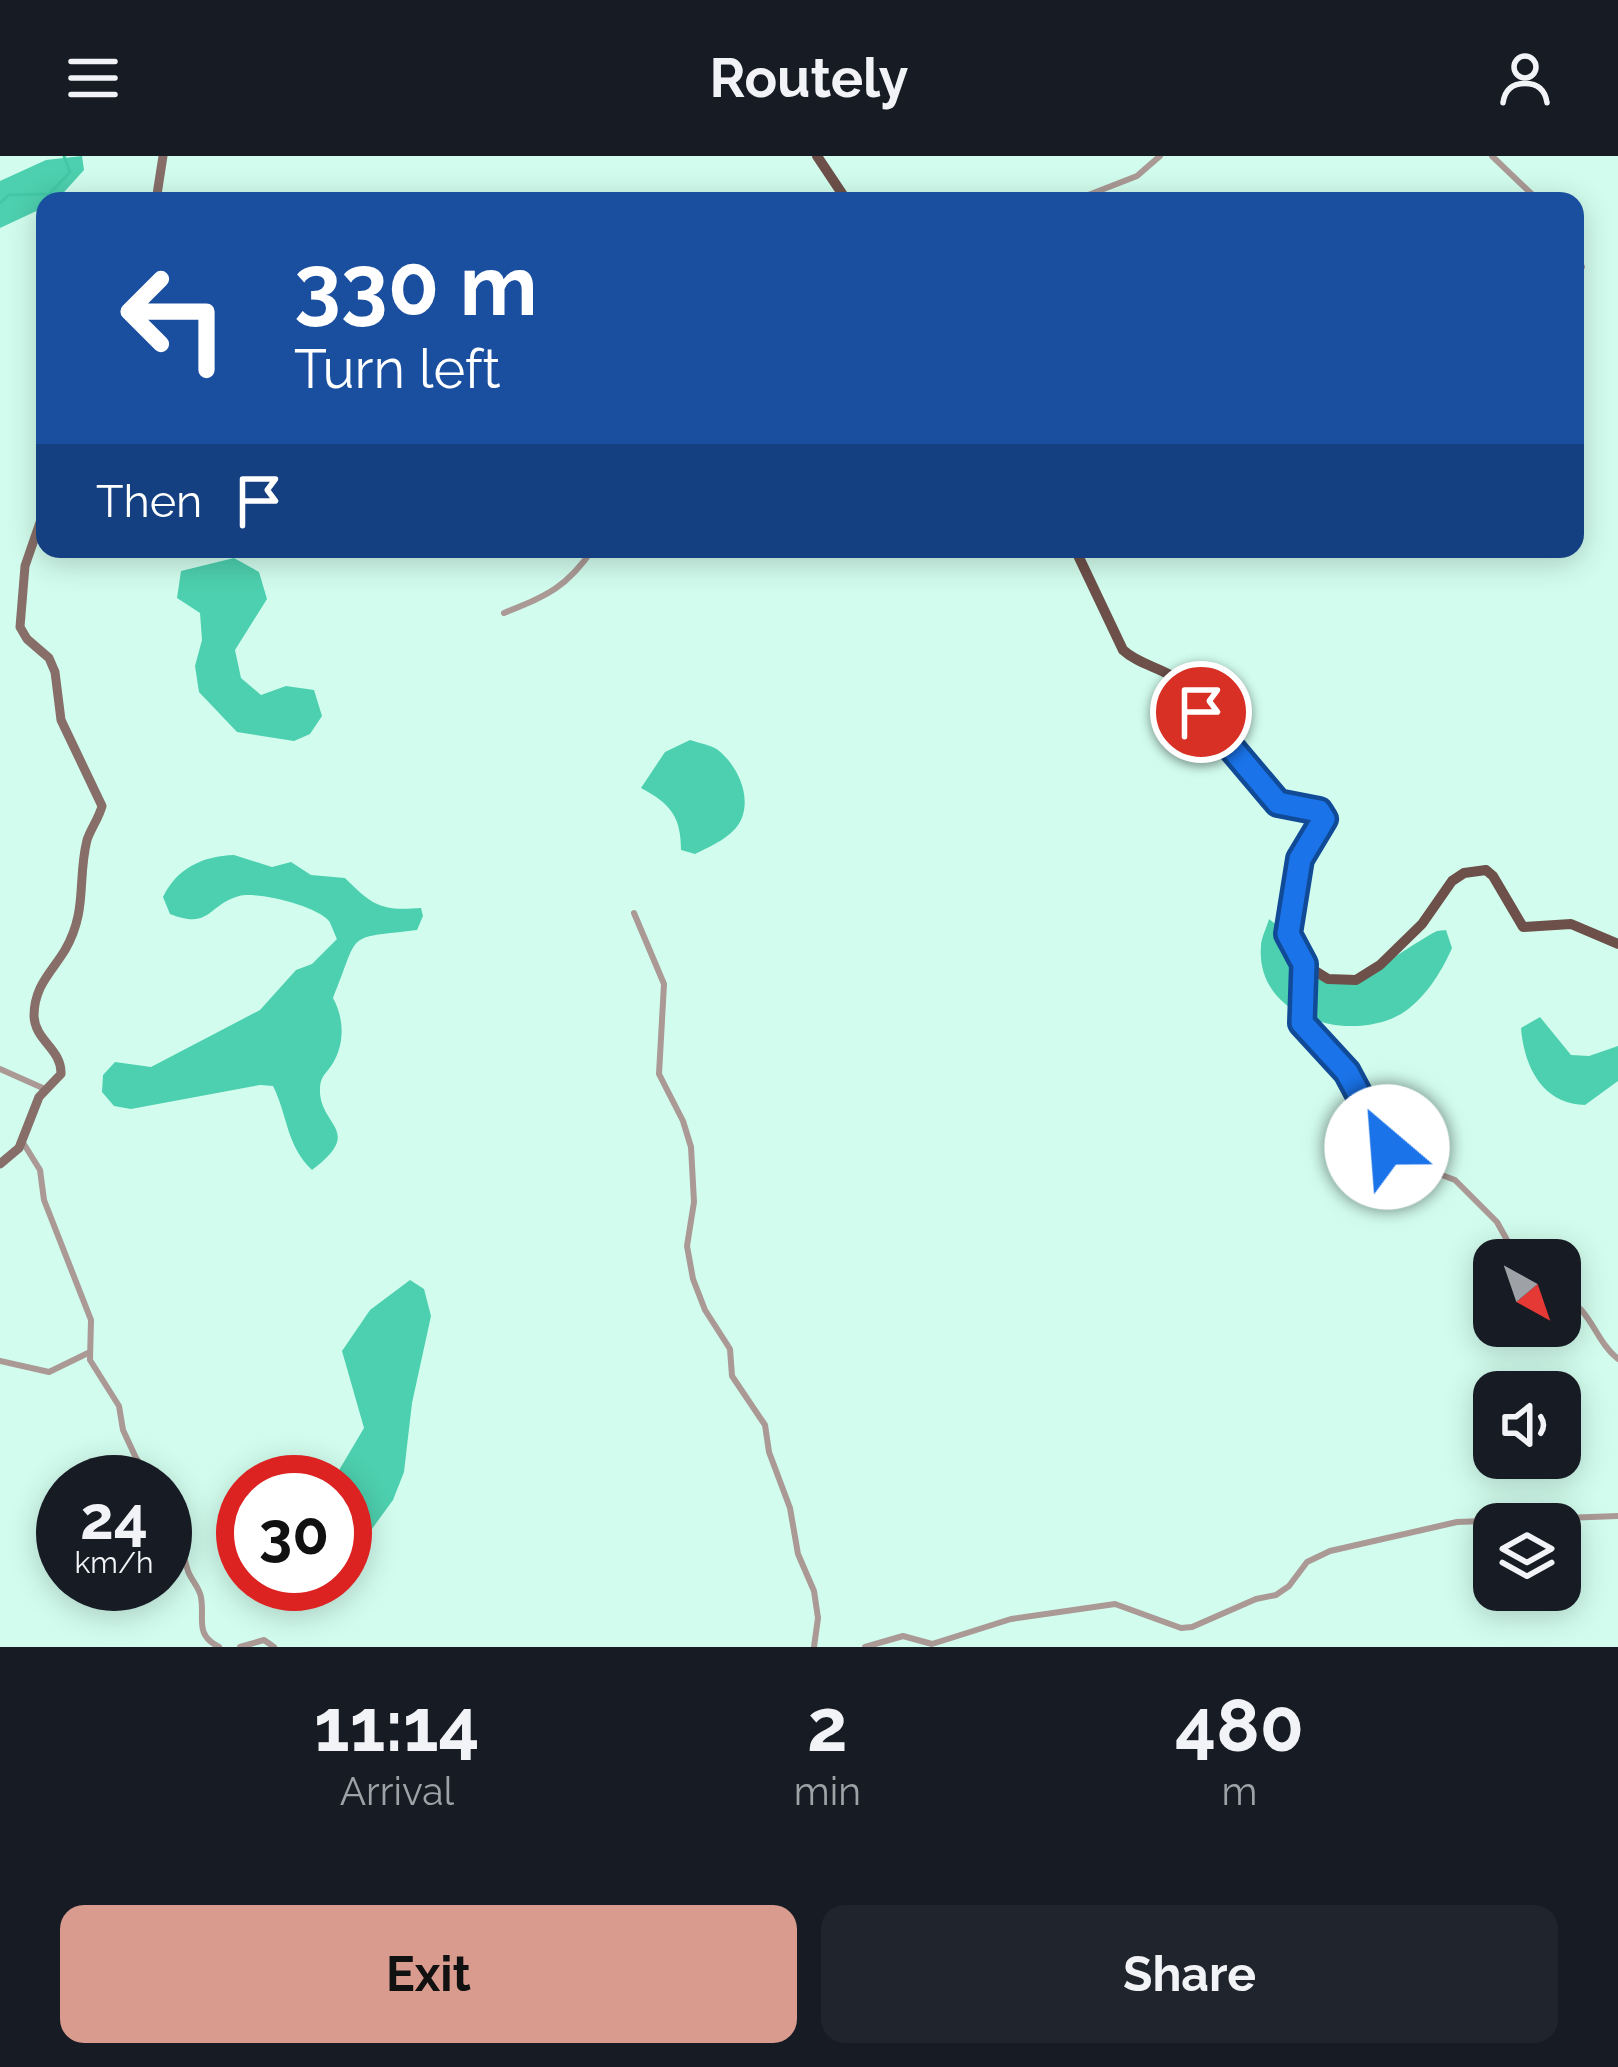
<!DOCTYPE html>
<html lang="en">
<head>
<meta charset="utf-8">
<style>
	:root { --surface:#171b24; --page:#20242c; --text:#f1f3f6; --muted:#9ea1a6; --accent:#d89b8e }
	body { margin:0; font-family:Raleway,sans-serif; background:var(--page); color:var(--text); height:100vh; display:flex; flex-direction:column; font-size:45px; white-space:nowrap }
	* { box-sizing:border-box; margin:0 }
	p { font-size:39px; color:var(--muted) }
	.icon { flex:none; width:66px; height:66px; fill:none; stroke:currentColor; stroke-width:2; stroke-linecap:round; stroke-linejoin:round }
	.map { position:relative; height:1491px; overflow:hidden }
	.sheet { display:flex; flex-direction:column; background:var(--surface); flex:1 }
	.sheet>* { flex:none }
	.top-card { position:absolute; left:36px; top:36px; width:1548px; height:366px; border-radius:24px; box-shadow:0 6px 30px #0003; background:#1a4fa0; color:#fff; overflow:hidden }
	.needle { width:78px; rotate:140deg }
	.fabs { position:absolute; left:1473px; top:1083px; display:grid; gap:24px }
	.fabs a { display:grid; place-items:center; width:108px; height:108px; border-radius:24px; background:var(--surface); box-shadow:0 6px 30px #0003; font-size:60px }
	.speed { position:absolute; left:36px; top:1299px; display:flex; gap:24px; font-size:60px; font-weight:700; text-align:center }
	.speed>* { display:grid; place-content:center; width:156px; height:156px; border-radius:50%; background:var(--surface); box-shadow:0 6px 30px #0003; line-height:1 }
	.speed small { font-size:30px; font-weight:400 }
	.speed .limit { border:18px solid #d22; background:#fff; color:#111 }
	.pin { position:absolute; display:grid; place-items:center; width:102px; height:102px; color:#fff; margin:-51px; border:6px solid #fff; border-radius:50%; box-shadow:0 3px 12px #0007 }
	.me { position:absolute; width:132px; margin:-66px; rotate:333deg; stroke-linejoin:round; filter:drop-shadow(0 0 9px #0008) }
	.turn { display:flex; align-items:center; gap:42px; height:252px; padding:0 60px; font-size:54px }
	.turn .icon { width:156px; height:156px; stroke-width:2.5 }
	.turn b { display:block; font-size:84px; line-height:102px }
	.then { display:flex; align-items:center; height:114px; padding:0 60px; background:#0003; gap:24px; font-size:45px }
	.eta { display:flex; justify-content:space-evenly; align-items:center; height:204px; text-align:center }
	.eta b { font-size:72px; font-weight:700; line-height:84px }
	.primary-button { display:flex; gap:24px; margin-top:auto; padding:24px 60px }
	.primary-button a { flex:1; height:138px; border-radius:24px; background:var(--accent); color:#111; font-size:48px; font-weight:700; line-height:138px; text-align:center }
	.primary-button a+a { background:var(--page); color:var(--text) }
	header { display:flex; justify-content:space-between; align-items:center; height:156px; padding:0 60px; background:var(--surface); font-size:54px; font-weight:700 }
	.map>svg:first-child { display:block }
</style>
</head>
<body>
<header><svg class="icon" aria-label="menu" viewBox="0 0 24 24"><path d="M4 6h16M4 12h16M4 18h16"/></svg>Routely<svg class="icon" aria-label="person" viewBox="0 0 24 24"><circle cx="12" cy="8" r="4"/><path d="M4 21q1-7 8-7t8 7"/></svg></header>
<div class="map">
<svg width="1618" height="1491" viewBox="0 0 1618 1491">
	<rect width="100%" height="100%" fill="#d2fdee"/>
	<!-- forest -->
	<path fill="#4dd0af" d="M82 0 84 14 56 45H45V51L0 72V25L46 4Z
		M234 402 259 416 267 443 235 494 241 522 261 539 286 530 314 534 322 560 310 578 294 585 237 576 199 536 195 510 202 484 200 457 177 442 181 415Z
		M690 584C699 587 711 589 718 594 737 609 752 640 741 664 733 681 711 690 695 698L681 694C681 661 671 648 641 632L665 596Z
		M234 699 272 711 291 706 311 719 345 722C373 750 381 755 421 752L423 760 417 774C343 783 361 774 333 842 344 862 345 887 333 907 327 917 320 920 320 932 318 971 366 973 312 1014 286 989 288 960 273 930L260 929 131 953 114 950 102 936 103 919 115 906 151 911 260 854 296 814 312 808 337 783C336 781 330 766 329 765 317 750 257 735 239 740 207 749 211 774 170 758L163 741C177 712 203 700 234 699Z
		M1269 763C1295 782 1292 799 1310 814 1346 845 1404 791 1437 775L1446 774 1452 792C1441 817 1424 844 1401 858 1348 888 1255 861 1261 790 1261 782 1267 771 1269 763Z
		M1540 861 1571 899 1589 900 1618 890V925L1585 949C1542 948 1524 910 1521 872Z
		M410 1124 424 1133 431 1160 412 1247 404 1316 393 1344 345 1410V1326H332L364 1272 342 1195 370 1154Z"/>
	<g fill="none" stroke-linecap="round" stroke-linejoin="round">
		<!-- stream -->
		<path stroke="#43c8a7" stroke-width="3" d="M0 47 9 39 49 38 70 16 64 0"/>
		<!-- minor -->
		<path stroke="#aa9994" stroke-width="6" d="M1492 0 1539 45
			M1073 45 1137 20 1160 0
			M1575 93 1582 111
			M504 457C548 439 566 432 593 393
			M634 757 664 828 659 918 683 965 691 991 694 1046 687 1090 693 1123 705 1154 730 1193 732 1220 765 1269 769 1296 790 1352 798 1398 814 1435 818 1462 814 1491
			M1304 808 1302 867 1347 917 1372 957 1387 991 1410 1007 1455 1024 1497 1066 1518 1104
			M0 913 45 933
			M22 985 40 1014 44 1044 91 1164 90 1204 119 1250 123 1274 136 1302 153 1326
			M1560 1140C1591 1150 1594 1184 1618 1203
			M0 1205 49 1216 88 1197
			M165 1342C187 1362 178 1388 188 1415 191 1424 199 1431 201 1441 205 1463 194 1478 219 1491
			M240 1491 264 1484 274 1491
			M865 1491 903 1480 932 1488 1011 1463 1115 1448 1181 1472 1192 1471 1256 1443 1276 1439 1289 1430 1307 1406 1330 1395 1457 1366 1618 1360"/>
		<!-- secondary -->
		<path stroke="#876e68" stroke-width="9" d="M156 45 163 0
			M0 1008 19 992 39 941 61 918C62 893 35 885 34 860 34 830 51 817 65 794 88 754 77 724 87 684 91 672 99 662 102 650L61 564 55 516 49 502 27 483 20 471 25 410 45 352"/>
		<!-- primary -->
		<path stroke="#6d5049" stroke-width="10" d="M817 0 847 45
			M1075 393 1123 494C1137 507 1155 510 1172 520L1258 628 1278 647 1319 655 1323 663 1300 703 1288 778 1304 808 1328 823 1356 824 1380 809 1422 768 1452 725 1464 717 1486 714 1493 720 1523 771 1571 768 1618 788"/>
	</g>
	<g fill="none" stroke-linecap="round" stroke-linejoin="round">
		<!-- route casing -->
		<g stroke="#114b97" stroke-width="30">
			<path id="route" d="M1201 556 1278 647 1319 655 1324 663 1300 703 1288 778 1304 808 1302 867 1347 916 1387 991"/>
		</g>
		<!-- route -->
		<use href="#route" stroke="#1a73e8" stroke-width="21"/>
	</g>
</svg>
<div class="fabs">
<a><svg class="needle" viewBox="-14 -14 28 28"><path d="M0-13l5 13h-10z" fill="#e53935"/><path d="M0 13l5-13h-10z" fill="#9ea1a6"/></svg></a>
<a><svg class="icon" aria-label="sound" viewBox="0 0 24 24"><path d="M4 9h4l5-4v14l-5-4H4zM17 9q2 3 0 6"/></svg></a>
<a><svg class="icon" aria-label="layers" viewBox="0 0 24 24"><path d="M12 4l9 5-9 5-9-5zM3 14l9 5 9-5"/></svg></a>
</div>
<div class="speed"><div>24<small>km/h</small></div><div class="limit">30</div></div>
<div class="pin" style="left:1201px;top:556px;background:#d93025"><svg class="icon" aria-label="arrive" viewBox="0 0 24 24"><path d="M6 21V4h12l-3 4 3 4H6"/></svg></div>
<svg class="me" style="left:1387px;top:991px" viewBox="-20 -20 40 40"><circle r="19" fill="#fff"/><path d="M0-13L10 11 0 6-10 11z" fill="#1a73e8"/></svg>
<div class="top-card">
<div class="turn"><svg class="icon" aria-label="left" viewBox="0 0 24 24"><path d="M17 20v-9H6M10 6l-5 5 5 5"/></svg><div><b>330 m</b>Turn left</div></div>
<div class="then">Then<svg class="icon" aria-label="arrive" viewBox="0 0 24 24"><path d="M6 21V4h12l-3 4 3 4H6"/></svg></div>
</div>
</div>
<section class="sheet">
<div class="eta">
<div><b>11:14</b><p>Arrival</p></div>
<div><b>2</b><p>min</p></div>
<div><b>480</b><p>m</p></div>
</div>
<div class="primary-button"><a>Exit</a><a>Share</a></div>
</section>
</body>
</html>
